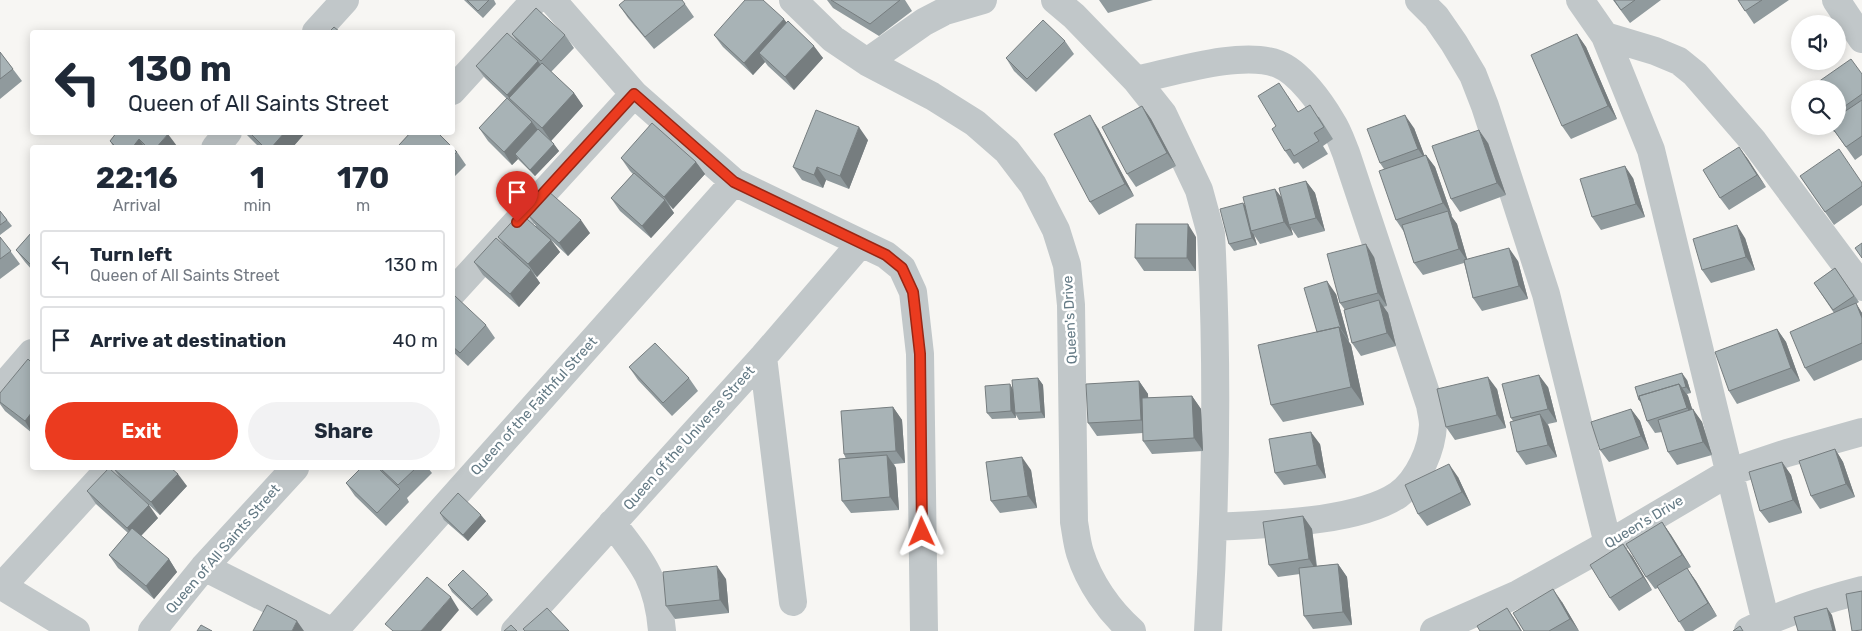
<!DOCTYPE html>
<html lang="en">
<head>
<meta charset="utf-8">
<style>
	:root { --surface:#fff; --page:#f2f2f3; --text:#1f2937; --muted:#747a83; --line:#e0e1e3; --accent:#eb3b1f }
	body { margin:0; font-family:Rubik,sans-serif; background:var(--page); color:var(--text); height:100vh; display:flex; flex-direction:column; font-size:19px; white-space:nowrap }
	* { box-sizing:border-box; margin:0 }
	p { font-size:16px; color:var(--muted) }
	.icon { flex:none; width:28px; height:28px; fill:none; stroke:currentColor; stroke-width:2; stroke-linecap:round; stroke-linejoin:round }
	.map { position:relative; flex:1; overflow:hidden }
	.side { position:absolute; left:30px; top:145px; width:425px; height:325px; display:flex; flex-direction:column; background:var(--surface); border-radius:5px; box-shadow:0 2px 12px #0003 }
	.side>* { flex:none }
	.banner { position:absolute; left:30px; top:30px; width:425px; height:105px; border-radius:5px; box-shadow:0 2px 12px #0003; background:#fff; color:var(--text); overflow:hidden }
	.controls { position:absolute; left:1791px; top:15px; display:grid; gap:10px }
	.controls a { display:grid; place-items:center; width:55px; height:55px; border-radius:50%; background:var(--surface); box-shadow:0 2px 12px #0003; font-size:25px }
	.pin { position:absolute; display:grid; place-items:center; width:42px; height:42px; color:#fff; margin:-51px -21px; border-radius:50% 50% 50% 0; rotate:-45deg; box-shadow:0 0 5px #0007 }
	.pin .icon { rotate:45deg }
	.me { position:absolute; width:55px; margin:-28px; rotate:359deg; stroke-linejoin:round; filter:drop-shadow(0 0 4px #0008) }
	.turn { display:flex; align-items:center; gap:18px; height:105px; padding:0 15px; font-size:22px }
	.turn .icon { width:65px; height:65px; stroke-width:2.5 }
	.turn b { display:block; font-size:35px; line-height:42px }
	.eta { display:flex; justify-content:space-evenly; align-items:center; height:85px; text-align:center }
	.eta b { font-size:30px; font-weight:700; line-height:35px }
	.cta { display:flex; gap:10px; margin-top:auto; padding:10px 15px }
	.cta a { flex:1; height:58px; border-radius:30px; background:var(--accent); color:#fff; font-size:20px; font-weight:700; line-height:58px; text-align:center }
	.cta a+a { background:var(--page); color:var(--text) }
	ul { padding:0; list-style:none }
	li { display:flex; align-items:center; gap:15px; height:68px; margin:0 10px 8px; padding:0 5px; border:2px solid var(--line); border-radius:5px }
	li div { flex:1 }
	li b { display:block; font-size:19px }
	li em { font-style:normal }
	.map>svg:first-child { display:block }
</style>
</head>
<body>
<div class="map">
<svg width="1862" height="631" viewBox="0 0 1862 631">
	<rect width="100%" height="100%" fill="#f7f6f3"/>
	<g fill="none" stroke-linecap="round" stroke-linejoin="round">
		<!-- minor -->
		<path stroke="#c1c7c9" stroke-width="28" d="M552 0 634 94 734 182 886 255 902 268 913 292 920 354 924 631
			M793 0 833 39 867 62 932 96 975 123 1007 151 1033 185 1056 230 1067 265 1071 305 1074 522C1076 533 1077 544 1080 553 1089 582 1109 611 1132 631
			M1055 0 1074 16 1136 80 1163 114 1199 190 1211 234C1218 366 1216 499 1208 631
			M1419 0 1436 17 1454 43 1473 75 1485 106 1546 294 1608 544
			M1580 0 1605 36 1651 150 1768 631
			M1836 0 1862 39
			M316 32 345 0
			M1605 36 1655 51 1679 61 1695 74 1754 142 1862 287
			M867 62 924 22 945 11 983 0
			M1136 80C1174 72 1242 50 1278 64 1299 72 1321 103 1332 122 1338 131 1342 143 1346 153L1430 405C1431 412 1433 418 1433 425 1432 449 1419 480 1398 495 1356 523 1265 524 1214 527
			M452 91 535 0
			M215 148 228 132
			M452 293 634 94
			M763 357 793 602
			M0 390 32 353
			M612 523C642 562 658 580 662 631
			M204 567 331 631
			M0 585 76 631
			M2 586 110 468
			M152 631 204 567 295 468
			M334 631 734 182
			M515 631 763 357 861 243
			M1434 631 1518 594 1608 544 1730 472 1787 453 1862 432
			M1748 631C1784 612 1823 600 1862 590"/>
	</g>
	<!-- wall -->
	<path fill="#909a9d" d="M464 0H494L496 4 483 18Z
		M827 0H905L912 11 879 36 833 8Z
		M1099 0H1153L1108 13Z
		M1613 0H1661L1630 23Z
		M1738 0H1789L1754 24Z
		M685 4 694 17 654 49 628 18 619 5Z
		M787 23 823 58 794 90 768 66 765 62 753 75 723 47 714 35Z
		M512 34 565 35 574 48 551 72 574 93 583 106 551 141 559 151 535 176 518 159 512 165 488 141 479 128 507 99 485 78 476 66 519 44Z
		M1577 34 1586 47 1617 119 1571 139 1562 126Z
		M1065 41 1074 54 1036 92 1014 71 1006 58Z
		M0 52 22 81 0 99Z
		M1862 74V155L1855 160 1835 132H1834L1830 126H1838V89Z
		M1288 96 1298 112 1319 117 1333 139 1323 146 1328 154 1303 169 1298 162 1294 164 1285 151 1276 126Z
		M1142 106 1151 119 1176 166 1136 187 1127 174Z
		M1098 128 1134 196 1099 215 1090 202Z
		M1414 128 1424 155H1426L1435 167 1452 216H1451L1457 224 1467 259 1518 261 1528 299 1482 311 1473 298 1464 263 1423 275 1414 263 1404 232 1396 220 1384 169 1380 163Z
		M117 132 177 146 176 148H114L110 141Z
		M244 132H305V133L292 148H260Z
		M411 132H437L457 152 466 165 452 179V148H400L399 145Z
		M868 140 849 189 826 180 823 188 802 180 793 167Z
		M1488 143 1506 195 1460 212 1451 199Z
		M1739 147 1766 187 1729 210 1720 198Z
		M621 158 696 162 705 174 673 209 669 205 674 213 651 238 620 211 611 198 633 174 630 171Z
		M1800 176 1862 183V205L1834 225Z
		M1633 178 1645 217 1601 230 1592 217Z
		M1306 181 1315 193 1325 231 1298 238 1291 228 1293 235 1260 244 1254 235 1257 245 1234 251 1229 244 1245 205 1275 189 1282 198Z
		M0 211 12 226 0 235Z
		M527 214 590 233 568 256 551 240 560 252 537 277 534 274 540 283 519 307 483 275 474 262 504 245 498 237 536 226Z
		M32 232V270L25 262 16 250Z
		M0 237 20 264 0 279Z
		M1196 237V271H1144L1135 258Z
		M1745 238 1755 270 1711 283 1702 270Z
		M1374 257 1387 306 1383 307 1388 313 1396 346 1361 356 1352 343 1345 310 1340 303Z
		M1835 268 1859 302 1856 304 1862 313V360L1814 381 1805 368 1834 313 1814 283Z
		M1336 294 1349 341V342L1351 345 1364 405 1283 422 1271 405 1317 332Z
		M452 298 486 325 495 338 468 366 452 351Z
		M1777 329 1786 342 1800 381 1737 404 1729 391Z
		M32 363V433L5 411 0 404V393Z
		M629 367 689 378 698 391 672 416 638 380Z
		M1038 378 1043 385 1045 418 1019 420 1016 415V418L992 419 987 413 1013 389Z
		M1687 380 1691 393 1687 394 1688 396 1692 409 1702 422 1712 455 1677 465 1668 452 1662 432 1655 433 1647 421 1641 403 1639 400Z
		M1139 381 1148 394V398L1192 396 1201 409 1203 451 1152 454 1143 441V433L1097 436 1088 423Z
		M1548 387 1557 422 1548 424 1549 427 1557 457 1526 465 1517 452 1513 421 1511 418Z
		M1497 389 1506 428 1455 440 1446 427Z
		M893 407 902 420 905 463 894 464 896 468 899 510 851 513 842 501 846 459 844 454Z
		M1631 409 1640 421 1649 449 1609 462 1600 450Z
		M1320 444 1326 478 1284 485 1275 473Z
		M1835 449 1843 462 1855 497 1820 509 1811 496Z
		M1782 462 1791 475 1802 513 1769 523 1760 511Z
		M113 468 187 486 160 515 121 479Z
		M361 468H428L432 473 407 498 406 496 409 502 386 526 355 496 346 483Z
		M1031 470 1037 508 1000 513 991 501Z
		M1458 477 1471 505 1427 526 1418 514Z
		M87 491 158 518 141 536 169 559 177 572 154 599 118 568 109 555 128 533 96 504Z
		M440 513 486 521 468 541 444 520Z
		M1303 516 1312 529 1317 566 1338 564 1347 577 1352 625 1313 629 1304 616 1300 574 1278 577 1269 565Z
		M1662 522 1671 535 1691 567 1687 569 1696 581 1717 616 1693 631H1685L1658 588 1655 589 1646 577Z
		M1632 556 1652 590 1619 611 1610 598Z
		M726 579 729 613 675 619 666 606Z
		M448 585 488 594 493 600 477 616 452 592Z
		M1562 602 1579 631H1524Z"/>
	<!-- shaded-wall -->
	<path fill="#767d7f" d="M784 19 793 31 759 53 765 62 753 75 744 63Z
		M1577 34 1586 47 1617 119 1608 106Z
		M814 46 823 58 794 90 785 77Z
		M538 61 547 74 509 98 516 107 507 95Z
		M574 93 583 106 551 141 542 128Z
		M1142 106 1151 119 1176 166 1167 153Z
		M1090 115 1098 128 1134 196 1125 184Z
		M1405 115 1414 128 1427 162 1418 149Z
		M532 122 541 134 515 154 518 159 512 165 504 152Z
		M859 127 868 140 849 189 840 176Z
		M1479 130 1488 143 1506 195 1497 183Z
		M285 132H305V133L292 148H271Z
		M168 134 177 146 176 148H156Z
		M139 139 145 148H132Z
		M554 144 559 151 535 176 530 170Z
		M1739 147 1748 159 1766 187 1757 175Z
		M1426 155 1435 167 1452 216 1443 203Z
		M696 162 705 174 673 209 664 197Z
		M1625 166 1633 178 1645 217 1636 204Z
		M817 167 826 180 823 188 814 175Z
		M1306 181 1315 193 1325 231 1316 218Z
		M1275 189 1284 201 1289 225 1291 228 1293 235 1284 222Z
		M665 200 674 213 651 238 642 226Z
		M1243 203 1248 209 1251 231 1254 235 1257 245 1252 238Z
		M1448 211 1457 224 1468 262 1459 249Z
		M581 220 590 233 568 256 559 243Z
		M1188 224 1196 237V271L1187 258Z
		M1737 225 1745 238 1755 270 1746 257Z
		M551 240 560 252 537 277 528 264Z
		M1366 244 1374 257 1387 306 1378 293Z
		M1509 248 1518 261 1528 299 1519 286Z
		M531 270 540 283 519 307 510 294Z
		M1327 281 1336 294 1349 341 1341 329Z
		M1379 300 1388 313 1396 346 1387 333Z
		M1856 303 1862 313V318Z
		M1339 327 1351 345 1364 405 1351 387Z
		M1777 329 1786 342 1800 381 1791 368Z
		M1682 373 1687 380 1691 393 1686 387Z
		M1539 375 1548 387 1557 422 1548 409Z
		M1488 377 1497 389 1506 428 1497 415Z
		M1038 378 1043 385 1045 418 1041 412Z
		M1139 381 1148 394 1150 433 1141 420Z
		M1010 384 1014 391 1015 413 1016 418 1011 411Z
		M1679 384 1688 396 1696 421 1687 408Z
		M1192 396 1201 409 1203 451 1194 438Z
		M893 407 902 420 905 463 896 451Z
		M1631 409 1640 421 1649 449 1641 436Z
		M1693 409 1702 422 1712 455 1703 442Z
		M32 412V419V418V433L25 421Z
		M1540 414 1549 427 1557 457 1548 445Z
		M1311 432 1320 444 1326 478 1317 465Z
		M1835 449 1843 462 1855 497 1846 484Z
		M887 455 896 468 899 510 890 497Z
		M1022 457 1031 470 1037 508 1028 496Z
		M1782 462 1791 475 1802 513 1793 500Z
		M1449 464 1458 477 1471 505 1462 492Z
		M178 474 187 486 160 515 151 502Z
		M149 505 158 518 136 541 127 528Z
		M481 515 486 521 468 541 463 535Z
		M1303 516 1312 529 1317 572 1309 559Z
		M1662 522 1671 535 1691 567 1682 555Z
		M1623 544 1632 556 1652 590 1643 577Z
		M169 559 177 572 154 599 146 586Z
		M1338 564 1347 577 1352 625 1343 612Z
		M717 566 726 579 729 613 720 600Z
		M1687 568 1696 581 1717 616 1708 603Z
		M1553 589 1562 602 1579 631 1570 619Z
		M451 597 459 610 441 631H421Z
		M1507 608 1516 621 1522 631H1521Z
		M1827 608 1832 615 1836 631H1833Z
		M297 621 304 631H292Z"/>
	<!-- building -->
	<path fill="#a8b3b6" stroke="#767d7f" d="M467 0H489L478 11Z
		M625 0H682L685 4 645 37 619 5Z
		M745 0H763L784 19 744 63 714 35Z
		M831 0H900L870 24Z
		M1614 0H1635L1621 10Z
		M1738 0H1762L1745 11Z
		M536 8 565 35 541 61 512 34Z
		M1043 20 1065 41 1027 79 1006 58Z
		M788 21 814 46 785 77 759 53Z
		M334 27 340 32H329Z
		M507 33 538 61 507 95 476 66Z
		M1577 34 1608 106 1562 126 1531 55Z
		M0 52 13 69 0 79Z
		M1851 59 1862 74V94L1838 111V89H1808Z
		M542 63 574 93 542 128 509 98Z
		M1279 83 1298 112 1310 105 1324 127 1314 133 1319 141 1294 156 1290 149 1285 151 1272 129 1276 126 1258 96Z
		M507 98 532 122 504 152 479 128Z
		M1862 100V136L1846 147 1831 126H1838V116Z
		M1142 106 1167 153 1127 174 1102 127Z
		M816 110 859 127 840 176 817 167 814 175 793 167Z
		M1090 115 1125 184 1090 202 1054 134Z
		M1405 115 1418 149 1380 163 1367 129Z
		M652 123 696 162 664 197 621 158Z
		M538 129 554 144 530 170 515 154Z
		M1479 130 1497 183 1451 199 1432 146Z
		M117 132H167L168 134 156 148H148L139 139 132 148H117L110 141Z
		M249 132H285L271 148H265Z
		M411 132H437L457 152 452 157V148H401L399 145Z
		M1739 147 1757 175 1720 198 1703 170Z
		M1839 149 1862 183V186L1825 212 1800 176Z
		M1426 155 1443 203 1396 220 1379 171Z
		M1625 166 1636 204 1592 217 1580 179Z
		M634 173 665 200 642 226 611 198Z
		M1306 181 1316 218 1289 225 1279 188Z
		M1275 189 1284 222 1251 231 1243 197Z
		M548 191 581 220 559 243 527 214Z
		M1243 203 1252 238 1229 244 1220 209Z
		M0 211 7 220 0 225Z
		M1448 211 1459 249 1414 263 1402 225Z
		M520 213 551 240 528 264 498 237Z
		M1136 224H1188L1187 258H1135Z
		M1737 225 1746 257 1702 270 1693 239Z
		M32 232V266L16 250Z
		M0 237 11 251 0 259Z
		M496 238 531 270 510 294 474 262Z
		M1862 243V258L1855 248Z
		M1366 244 1378 293 1340 303 1327 254Z
		M1509 248 1519 286 1473 298 1464 260Z
		M1835 268 1854 296 1833 310 1814 283Z
		M1327 281 1341 329H1340L1339 327 1317 332 1304 288Z
		M455 296 486 325 460 353 452 346V298Z
		M1379 300 1387 333 1352 343 1344 310Z
		M1856 303 1862 318V343L1805 368 1790 332Z
		M1339 327 1351 387 1271 405 1258 345Z
		M1777 329 1791 368 1729 391 1715 352Z
		M655 343 689 378 663 403 629 367Z
		M28 359 32 363V412L25 421 0 402V393Z
		M1682 373 1686 387 1682 388 1679 384 1639 396 1640 400H1639L1635 387Z
		M1539 375 1548 409 1511 418 1502 384Z
		M1488 377 1497 415 1446 427 1437 389Z
		M1038 378 1041 412 1015 413 1012 380Z
		M1139 381 1141 420 1088 423 1086 384Z
		M1010 384 1011 411 987 413 985 386Z
		M1679 384 1687 408 1647 421 1639 396Z
		M1192 396 1194 438 1143 441 1142 398Z
		M893 407 896 451 844 454 841 411Z
		M1631 409 1641 436 1600 450 1591 422Z
		M1693 409 1703 442 1668 452 1658 420Z
		M1540 414 1548 445 1517 452 1510 422Z
		M1311 432 1317 465 1275 473 1269 439Z
		M1835 449 1846 484 1811 496 1799 461Z
		M887 455 890 497 842 501 839 459Z
		M1022 457 1028 496 991 501 986 462Z
		M1782 462 1793 500 1760 511 1749 472Z
		M1449 464 1462 492 1418 514 1405 485Z
		M109 468 149 505 127 528 87 491Z
		M113 468H171L178 474 151 502Z
		M361 468H378L400 489 377 513 346 483Z
		M380 468H416L398 485Z
		M458 493 481 515 463 535 440 513Z
		M1303 516 1309 559 1269 565 1263 522Z
		M1662 522 1682 555 1646 577 1626 544Z
		M132 528 169 559 146 586 109 555Z
		M1623 544 1643 577 1610 598 1590 565Z
		M1338 564 1343 612 1304 616 1299 568Z
		M717 566 720 600 666 606 663 572Z
		M1687 568 1708 603 1679 622 1657 586Z
		M463 570 488 594 472 609 448 585Z
		M427 577 451 597 421 631H393L385 624Z
		M1553 589 1570 619 1549 631H1524L1513 613Z
		M1862 591V630L1852 631 1846 594Z
		M267 605 297 621 292 631H253Z
		M547 608 569 631H525L523 629Z
		M1507 608 1521 631H1480L1477 626Z
		M1827 608 1833 631H1798L1794 617Z
		M201 625 212 631H197Z
		M511 625 517 631H504Z
		M1740 626 1743 631H1733Z"/>
	<g fill="none" stroke-linecap="round" stroke-linejoin="round">
		<!-- route casing -->
		<g stroke="#992614" stroke-width="12">
			<path id="route" d="M517 222 634 94 734 182 886 255 902 268 913 292 920 354 922 532"/>
		</g>
		<!-- route -->
		<use href="#route" stroke="#eb3b1f" stroke-width="9"/>
	</g>
	<g text-anchor="middle" dominant-baseline="central" stroke-width="5" stroke-linejoin="round" paint-order="stroke">
		<!-- street labels -->
		<g font-size="14" fill="#647a85" stroke="#fff">
			<text transform="translate(1070 320) rotate(-93)">Queen's Drive</text>
			<text transform="translate(534 406) rotate(-48)">Queen of the Faithful Street</text>
			<text transform="translate(689 438) rotate(-48)">Queen of the Universe Street</text>
			<text transform="translate(1644 522) rotate(-31)">Queen's Drive</text>
			<text transform="translate(223 549) rotate(-49)">Queen of All Saints Street</text>
		</g>
	</g>
</svg>
<div class="controls">
<a><svg class="icon" aria-label="sound" viewBox="0 0 24 24"><path d="M4 9h4l5-4v14l-5-4H4zM17 9q2 3 0 6"/></svg></a>
<a><svg class="icon" aria-label="search" viewBox="0 0 24 24"><circle cx="10" cy="10" r="6"/><path d="M15 15l6 6"/></svg></a>
</div>
<div class="pin" style="left:517px;top:222px;background:#d93025"><svg class="icon" aria-label="arrive" viewBox="0 0 24 24"><path d="M6 21V4h12l-3 4 3 4H6"/></svg></div>
<svg class="me" style="left:922px;top:532px" viewBox="-20 -20 40 40"><path d="M0-17L14 15 0 8-14 15z" fill="#eb3b1f" stroke="#fff" stroke-width="4"/></svg>
<div class="banner">
<div class="turn"><svg class="icon" aria-label="left" viewBox="0 0 24 24"><path d="M17 20v-9H6M10 6l-5 5 5 5"/></svg><div><b>130 m</b>Queen of All Saints Street</div></div>
</div>
<section class="side">
<div class="eta">
<div><b>22:16</b><p>Arrival</p></div>
<div><b>1</b><p>min</p></div>
<div><b>170</b><p>m</p></div>
</div>
<ul>
<li><svg class="icon" aria-label="left" viewBox="0 0 24 24"><path d="M17 20v-9H6M10 6l-5 5 5 5"/></svg><div><b>Turn left</b><p>Queen of All Saints Street</p></div><em>130 m</em></li>
<li><svg class="icon" aria-label="arrive" viewBox="0 0 24 24"><path d="M6 21V4h12l-3 4 3 4H6"/></svg><div><b>Arrive at destination</b></div><em>40 m</em></li>
</ul>
<div class="cta"><a>Exit</a><a>Share</a></div>
</section>
</div>
</body>
</html>
